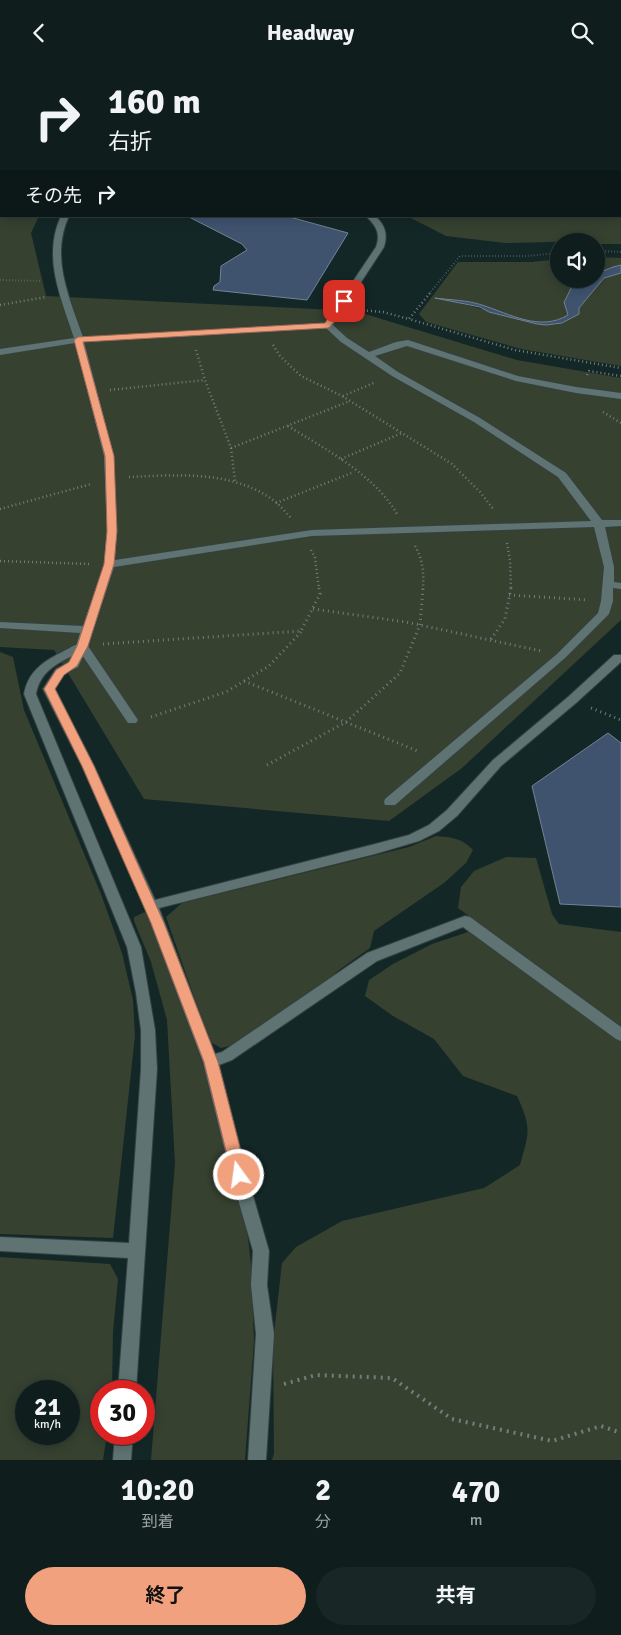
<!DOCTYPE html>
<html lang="ja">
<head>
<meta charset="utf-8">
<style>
	:root { --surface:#0f1d1d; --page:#182626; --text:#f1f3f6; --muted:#9ba2a4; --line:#2f3b3b; --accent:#f2a17e }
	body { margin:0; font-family:Signika,"Noto Sans JP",sans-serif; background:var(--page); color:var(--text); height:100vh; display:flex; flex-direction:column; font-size:19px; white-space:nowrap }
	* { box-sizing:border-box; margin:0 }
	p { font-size:16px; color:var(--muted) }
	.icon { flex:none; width:28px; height:28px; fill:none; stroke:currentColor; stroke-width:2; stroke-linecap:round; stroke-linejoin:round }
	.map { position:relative; height:1395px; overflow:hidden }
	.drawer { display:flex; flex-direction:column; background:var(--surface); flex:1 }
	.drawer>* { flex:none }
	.banner { position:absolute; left:0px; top:0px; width:621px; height:152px; box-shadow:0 2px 12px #0003,0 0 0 1px var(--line); background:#0f1d1d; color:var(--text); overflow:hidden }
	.fabs { position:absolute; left:550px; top:168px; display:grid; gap:10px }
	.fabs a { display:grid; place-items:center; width:55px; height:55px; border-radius:50%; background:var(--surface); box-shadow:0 2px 12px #0003,0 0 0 1px var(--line); font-size:25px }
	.speed { position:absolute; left:15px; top:1315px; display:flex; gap:10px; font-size:25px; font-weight:700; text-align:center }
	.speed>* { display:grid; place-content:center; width:65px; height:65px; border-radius:50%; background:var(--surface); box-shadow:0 2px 12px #0003,0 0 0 1px var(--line); line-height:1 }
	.speed small { font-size:12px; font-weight:400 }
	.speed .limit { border:8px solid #d22; background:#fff; color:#111 }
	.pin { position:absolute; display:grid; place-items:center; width:42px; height:42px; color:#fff; margin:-21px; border-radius:10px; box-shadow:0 2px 8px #0006 }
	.me { position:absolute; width:55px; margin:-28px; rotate:346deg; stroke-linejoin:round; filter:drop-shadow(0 0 4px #0008) }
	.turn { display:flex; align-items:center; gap:18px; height:105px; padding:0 25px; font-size:22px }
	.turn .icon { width:65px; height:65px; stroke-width:2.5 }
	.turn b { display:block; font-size:35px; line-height:42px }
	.then { display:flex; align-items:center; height:48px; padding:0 25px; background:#0003; gap:10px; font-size:19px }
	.eta { display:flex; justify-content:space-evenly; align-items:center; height:85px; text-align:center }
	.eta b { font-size:30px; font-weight:700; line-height:35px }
	.button { display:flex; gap:10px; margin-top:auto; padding:10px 25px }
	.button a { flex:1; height:58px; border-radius:30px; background:var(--accent); color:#111; font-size:20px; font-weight:700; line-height:58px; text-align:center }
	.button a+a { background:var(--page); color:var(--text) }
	header { display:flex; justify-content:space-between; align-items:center; height:65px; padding:0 25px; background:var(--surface); font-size:22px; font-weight:700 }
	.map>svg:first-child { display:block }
</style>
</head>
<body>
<header><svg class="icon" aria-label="back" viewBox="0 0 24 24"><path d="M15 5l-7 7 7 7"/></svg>Headway<svg class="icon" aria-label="search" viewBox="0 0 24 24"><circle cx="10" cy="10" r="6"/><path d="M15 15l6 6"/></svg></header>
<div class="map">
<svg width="621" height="1395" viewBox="0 0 621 1395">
	<rect width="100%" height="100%" fill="#142727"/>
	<!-- green -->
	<path fill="#364130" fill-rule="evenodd" d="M126 0H309L128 1Z
		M443 0H621V20L620 1Z
		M620 26 621 179H596V176L505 178 446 171 407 151H620Z
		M0 99 1 151H39L31 168 46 231 355 246 517 295 621 313V555L462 703 389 756 144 734 54 585 0 582Z
		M596 192 621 193V200L596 209Z
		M559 194V214H578C571 220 569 229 564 237L568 250C540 267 510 249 482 240 471 237 458 236 447 235L546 260 562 258 579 249V243L604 213 621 208V301L521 284 426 257 419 249 458 197H532Z
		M0 587 13 592 24 645 101 829 122 888 133 935 135 971 113 1173 0 1169Z
		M436 771C451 772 462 773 473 785L466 798 444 818 374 866 370 883 339 905 321 921 233 980 221 983 210 977 166 852 182 838 409 782Z
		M506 792 536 793 552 849 559 859 621 867V963L458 843 461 822 474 806Z
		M145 847 152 852 208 1015 233 1103 248 1172 251 1201 254 1276 245 1395H151L175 1098 167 955 151 897 134 856V852Z
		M471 866 621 976V1395H272L274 1388 273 1277 282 1198 296 1182 342 1156 484 1123 520 1100C529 1067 532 1064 517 1031L463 1011 434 974 393 951 365 931 369 915 393 899 432 879Z
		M0 1192 110 1199 118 1214 113 1267 112 1326H101V1369H107L103 1395H0ZM26 1326H69V1369H26Z"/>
	<!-- water -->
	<path fill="#3f536f" stroke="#718396" d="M187 151H286L348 168 307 235 213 225 214 221 220 217 221 201 247 185 242 179Z
		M621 200V208L604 213 579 243V249L562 258 546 260 537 259 489 247 480 242 435 233C450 235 467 235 482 240 510 249 540 267 568 250L564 237C569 229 571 220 578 214H596V209L613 202Z
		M608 668 621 678V842L560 839 532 721Z"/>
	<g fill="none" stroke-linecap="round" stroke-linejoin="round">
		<!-- service casing -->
		<g stroke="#344142" stroke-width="2">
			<path id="service" d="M117 0H124V1H118Z
				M413 0H419V1H413Z
				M620 20H621V24H620Z
				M0 89H1V93H0Z
				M61 151H69C50 192 69 232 83 272L325 258 376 182C381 168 376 161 366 151H375C385 160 388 169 384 182L333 260 347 273 369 287 396 277 408 275 518 311 576 322 621 328V334L576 328 516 316 407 281 375 291 398 307 480 353 566 408 602 455H621V461L605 462 614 502V517L621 518V524L613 523V536L609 549 565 593 395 740H385L384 737 385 734 557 589 598 548 601 536 604 502 594 462 312 471 114 502 88 581 138 655 136 658H128L76 581 80 568 0 563V557L83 561 104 499 107 466 104 391 75 278 0 290V284L74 273C61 233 42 192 61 151ZM326 263 341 277 392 311 474 357 558 412 591 456 312 465 115 495 117 466 114 391 84 277Z"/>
		</g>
		<!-- minor casing -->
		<g stroke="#344142" stroke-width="2">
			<path id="minor" d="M82 578 88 581 78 602 64 609 55 624 94 701 155 835 375 779 409 770 429 760 447 745 493 695 568 632 614 590H621V597L576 638 501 701 457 751 439 766 419 776 375 789 159 843 215 989 222 987 367 888 465 851 470 852 621 962V976L616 974 463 862 377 896 232 995 219 1000 247 1110 269 1186 267 1220 274 1269 266 1395H248L256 1269 251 1220 253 1186 231 1110 203 997 144 841 82 701 43 624 56 604 69 597 72 591C54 600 40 608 36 629L141 882 155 965 157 1004 136 1326H118L128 1193 0 1186V1172L129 1178 141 1004V965L136 928 127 882 24 629C28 606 44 596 64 586 70 583 75 579 82 578Z
				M115 1369H133L131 1395H113Z"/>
		</g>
		<!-- path-far3 -->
		<path stroke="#6f7f7e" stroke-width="2" stroke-dasharray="0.5 2.5" stroke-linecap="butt" d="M596 186 621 187
			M0 215 42 216
			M429 229 460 191H525L559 188"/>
		<!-- path-far2 -->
		<path stroke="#6f7f7e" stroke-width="2.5" stroke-dasharray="1 3" stroke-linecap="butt" d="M430 228 409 254 515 285 621 303
			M0 240 46 232
			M359 245 383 247 409 254
			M273 280 280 291 301 311 342 331 452 399 480 427 494 445
			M196 285 205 315 231 383 235 416
			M587 310 589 306 621 311
			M110 325 205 315
			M343 331 376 317
			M603 347 621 358
			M288 361C325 384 375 410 397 449
			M231 383 350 336
			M341 394 402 368
			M129 412C176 410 232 405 273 435 280 440 286 448 292 454
			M276 438 354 407
			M0 444 91 419
			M507 478 510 495 511 524
			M415 481C423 494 424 509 423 524
			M311 485 315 493 319 524
			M0 496 89 499"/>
		<!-- path-far1 -->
		<path stroke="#6f7f7e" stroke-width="3" stroke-dasharray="1 4" stroke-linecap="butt" d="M509 530 589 535
			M313 544 406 557 541 586
			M491 574 505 554 511 523
			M103 579 301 566 320 529 319 523
			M244 616 420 687
			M591 643 621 655
			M151 652 226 627 269 601 301 567
			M267 700 346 657 400 608 420 560 423 523"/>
		<!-- path -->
		<path stroke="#6f7f7e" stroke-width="4" stroke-dasharray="2 5" stroke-linecap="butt" d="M284 1319 316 1310 392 1313 452 1354 552 1376 601 1361 621 1368"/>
		<!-- service -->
		<use href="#service" fill="#5f7373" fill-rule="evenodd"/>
		<!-- minor -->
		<use href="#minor" fill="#5f7373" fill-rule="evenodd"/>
	</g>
	<!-- route -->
	<path fill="#f2a17e" stroke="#9d6952" d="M341 234 348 236 330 262 328 263 83 277 114 391 117 466 114 499 88 581 77 601 64 610 55 624 94 701 164 858 218 997 247 1110 244 1114 239 1116 234 1114 232 1110 204 997 151 858 82 701 44 624 56 605 69 597 77 581 104 499 107 466 105 391 74 275 78 272 325 258Z"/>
</svg>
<div class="fabs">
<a><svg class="icon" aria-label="sound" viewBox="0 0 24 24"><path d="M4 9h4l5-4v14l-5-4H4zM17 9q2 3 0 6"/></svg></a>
</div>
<div class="speed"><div>21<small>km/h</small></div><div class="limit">30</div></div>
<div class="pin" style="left:344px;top:236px;background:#d93025"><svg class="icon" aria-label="arrive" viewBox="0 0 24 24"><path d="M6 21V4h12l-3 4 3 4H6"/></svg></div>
<svg class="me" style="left:239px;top:1110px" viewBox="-20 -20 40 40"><circle r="17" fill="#f2a17e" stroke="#fff" stroke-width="3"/><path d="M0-11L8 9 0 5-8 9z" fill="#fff"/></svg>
<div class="banner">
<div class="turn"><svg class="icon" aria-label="right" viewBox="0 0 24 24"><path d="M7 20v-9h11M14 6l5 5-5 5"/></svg><div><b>160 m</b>右折</div></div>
<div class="then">その先<svg class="icon" aria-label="right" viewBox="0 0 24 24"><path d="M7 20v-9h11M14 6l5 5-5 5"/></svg></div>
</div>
</div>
<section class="drawer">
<div class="eta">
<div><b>10:20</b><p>到着</p></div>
<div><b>2</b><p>分</p></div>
<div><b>470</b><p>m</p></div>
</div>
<div class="button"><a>終了</a><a>共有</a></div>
</section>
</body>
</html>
